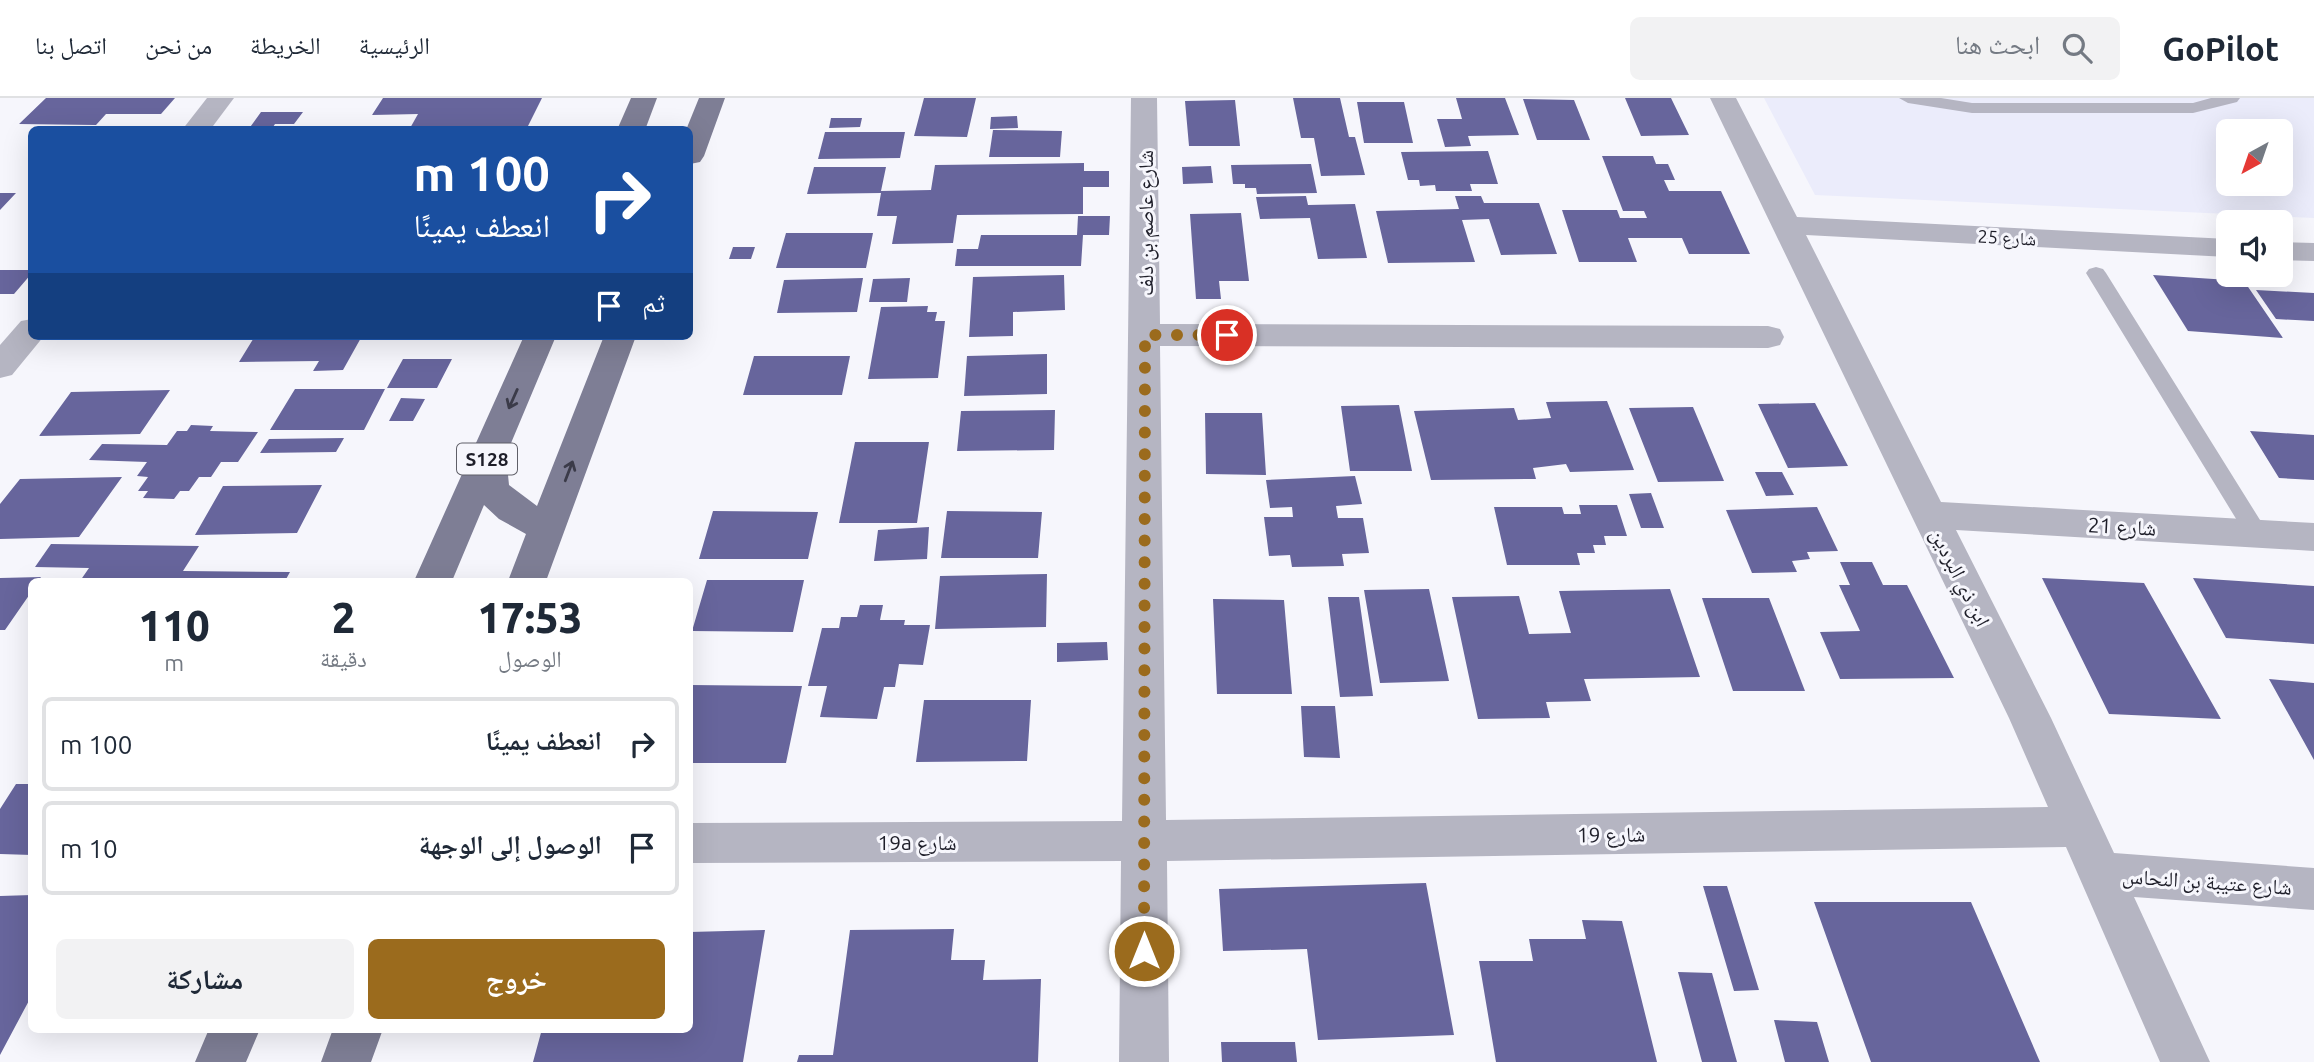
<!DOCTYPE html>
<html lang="ar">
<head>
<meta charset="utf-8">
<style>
	:root { --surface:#fff; --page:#f2f2f3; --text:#1f2937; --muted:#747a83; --line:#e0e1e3; --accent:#9b6b1d }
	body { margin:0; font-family:Ubuntu,"Noto Naskh Arabic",sans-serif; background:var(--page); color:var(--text); direction:rtl; height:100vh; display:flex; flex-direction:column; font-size:26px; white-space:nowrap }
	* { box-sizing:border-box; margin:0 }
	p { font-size:23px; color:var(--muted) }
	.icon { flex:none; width:38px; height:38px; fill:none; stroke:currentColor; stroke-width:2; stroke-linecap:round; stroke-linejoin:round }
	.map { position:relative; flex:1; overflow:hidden; direction:ltr }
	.details { position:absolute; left:28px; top:480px; width:665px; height:455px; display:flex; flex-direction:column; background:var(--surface); border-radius:10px; box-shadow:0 7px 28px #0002; direction:rtl }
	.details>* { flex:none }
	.guide { position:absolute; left:28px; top:28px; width:665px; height:214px; border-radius:10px; box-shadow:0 7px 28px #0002; direction:rtl; background:#1a4fa0; color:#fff; overflow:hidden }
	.needle { width:46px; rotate:220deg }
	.controls { position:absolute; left:2216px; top:21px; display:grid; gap:14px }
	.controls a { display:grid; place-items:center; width:77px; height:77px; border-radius:10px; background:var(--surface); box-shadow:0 7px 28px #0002; font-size:35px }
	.pin { position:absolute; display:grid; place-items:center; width:60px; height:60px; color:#fff; margin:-30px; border:4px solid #fff; border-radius:50%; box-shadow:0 2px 7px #0007 }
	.me { position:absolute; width:77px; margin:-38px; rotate:0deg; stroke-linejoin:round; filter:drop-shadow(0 0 5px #0008) }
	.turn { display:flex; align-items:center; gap:24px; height:147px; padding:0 28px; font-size:32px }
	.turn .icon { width:91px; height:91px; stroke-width:2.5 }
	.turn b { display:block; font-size:49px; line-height:60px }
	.then { display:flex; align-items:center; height:66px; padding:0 28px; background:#0003; gap:14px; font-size:26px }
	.eta { display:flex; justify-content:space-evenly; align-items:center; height:119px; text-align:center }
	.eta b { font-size:42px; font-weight:800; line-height:49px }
	.primary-button { display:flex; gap:14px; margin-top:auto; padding:14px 28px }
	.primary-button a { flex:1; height:80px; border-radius:10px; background:var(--accent); color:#fff; font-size:28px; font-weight:800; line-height:80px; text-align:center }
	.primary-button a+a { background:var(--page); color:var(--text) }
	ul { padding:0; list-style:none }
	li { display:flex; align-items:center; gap:21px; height:94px; margin:0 14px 10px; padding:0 14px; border:4px solid var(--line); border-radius:10px }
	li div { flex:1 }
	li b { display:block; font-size:26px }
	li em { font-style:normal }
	header { display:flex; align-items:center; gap:42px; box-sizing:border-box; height:98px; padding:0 35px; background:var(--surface); border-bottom:2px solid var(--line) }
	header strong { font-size:33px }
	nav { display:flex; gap:38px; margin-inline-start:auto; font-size:24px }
	.search { width:490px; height:63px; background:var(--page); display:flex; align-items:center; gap:18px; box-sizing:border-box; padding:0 24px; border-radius:10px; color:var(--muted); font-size:26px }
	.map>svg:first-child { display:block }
</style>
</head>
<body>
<header>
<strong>GoPilot</strong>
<div class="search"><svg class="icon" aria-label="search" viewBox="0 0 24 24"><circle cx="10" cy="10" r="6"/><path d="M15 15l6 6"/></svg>ابحث هنا</div>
<nav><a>الرئيسية</a><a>الخريطة</a><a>من نحن</a><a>اتصل بنا</a></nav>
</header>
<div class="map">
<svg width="2314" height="964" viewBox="0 0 2314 964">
	<rect width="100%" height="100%" fill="#f6f6fc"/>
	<!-- built -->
	<path fill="#ebecfb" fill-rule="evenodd" d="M1764 0H2314V120L1815 97ZM2228 33H2280V86H2228Z"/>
	<!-- building -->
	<path fill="#67659c" d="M46 0H175L161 16H106L96 27 19 26Z
		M383 0H542L526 32H409L418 16 372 17Z
		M924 0H976L967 39 914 38Z
		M1293 0H1340L1349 39H1355L1365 77 1321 78 1314 40H1301Z
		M1456 0H1505L1519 37 1468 38 1471 48 1445 49 1437 21H1462Z
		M1625 0H1671L1689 37 1641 38Z
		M1523 1 1574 2 1590 42H1537Z
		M1235 2 1240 48H1189L1185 3Z
		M1357 4H1404L1413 45H1364Z
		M261 14H303L294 26H275L271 32H248Z
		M1017 18 1018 30 990 31 991 19Z
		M831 20H862L860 29 829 30Z
		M993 32 1062 33 1060 59H989Z
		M825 34H905L900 60 818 61Z
		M1488 53 1498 86H1470L1472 93H1436L1435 87 1420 88 1419 82H1408L1401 54Z
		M1602 58H1653L1656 66H1668L1675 82H1664L1669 93H1721L1750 156H1689L1682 140H1628L1637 164H1579L1562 112H1617L1620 120H1647L1644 113H1623Z
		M1084 65V73H1109V89H1083V116L957 117 953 145 892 146 897 118H877L881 95 807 96 814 69H886L881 93 931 92 935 67Z
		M1311 66 1317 95 1257 96 1256 90H1245V86H1233L1231 67Z
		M1211 68 1213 85 1183 86 1182 69Z
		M0 95H16L0 112Z
		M1306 98 1308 107 1355 106 1367 160 1318 161 1310 120 1260 121 1256 99Z
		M1455 98H1481L1484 105H1539L1557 156 1501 157 1489 121 1462 122 1475 164 1388 165 1376 113 1459 111Z
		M1241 115 1249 183H1219L1221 201H1196L1190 116Z
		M1078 118H1110L1109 137H1083L1081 168H955L957 151H978L981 137H1077Z
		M786 135H873L866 170H776Z
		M733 149H755L751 161H729Z
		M0 172H32V175L14 196H0Z
		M1064 177 1065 212 1013 214V238L969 239 973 179Z
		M2153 177 2244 183 2283 240 2188 233Z
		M863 180 857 214 777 215 784 182Z
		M910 180 907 204H869L873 181Z
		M2256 192 2314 195V223L2276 221Z
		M928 208 927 214H937L935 223H945L938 280 868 281 881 209Z
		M255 238H362L343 272 313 273 319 263 239 264Z
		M1047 256V296L964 298 967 258Z
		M754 258H850L842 297H743Z
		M403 261H452L437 290H387Z
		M295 291H385L364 332H270Z
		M170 292 140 336 39 338 71 294Z
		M401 300 425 301 413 323H389Z
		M1607 303 1634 372 1570 374 1566 366 1533 370 1536 381 1431 382 1414 313 1514 310 1518 322 1551 320 1546 304Z
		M1815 305 1848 368 1788 370 1758 306Z
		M1399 307 1412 373H1350L1341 308Z
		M1693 309 1724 383 1658 384 1629 310Z
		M1055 312 1054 352 957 353 961 313Z
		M1205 315H1262L1266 377 1206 376Z
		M191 327 213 328 210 333 258 334 238 364H221L211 379H199L189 393H180L174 401 143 400 148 393H138L148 379 137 378 147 364 89 362 102 346 167 347 177 333H187Z
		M2250 333 2314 337V382L2279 380Z
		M344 340 336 354 260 355 269 341Z
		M855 344H929L917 425H839Z
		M1755 374H1782L1794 397 1766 398Z
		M1355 378 1362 406 1336 408 1338 420H1363L1369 455 1342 456 1344 468 1292 469 1290 457 1269 458 1264 419H1293L1292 409 1270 410 1266 382Z
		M122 379 79 439 0 441V406L20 381Z
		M322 387 297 435 195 437 223 388Z
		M1651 395 1664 430H1641L1629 396Z
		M1579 407H1617L1627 438H1604L1606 447H1593L1595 455H1577L1580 467H1507L1494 409H1562L1564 416H1581Z
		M1817 409 1838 453 1807 454 1810 461 1792 463 1797 474 1752 475 1726 412Z
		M713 413 818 414 808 461H699Z
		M947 413 1042 414 1038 460H941Z
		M929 429 927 461 874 463 878 432Z
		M51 446 199 448 183 473 290 474 285 483H80L89 470 35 469Z
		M1840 464H1872L1883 487H1907L1954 580 1840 581 1820 534 1860 533 1839 487H1850Z
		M1047 476 1046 529 935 531 940 478Z
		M41 479 38 483H32V493L5 532H0V480Z
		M2042 480 2144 485 2221 621 2109 616Z
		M2193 480 2314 488V546L2226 540Z
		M707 482H804L793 534 692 533Z
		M1429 491 1449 583 1380 585 1364 492Z
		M1670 491 1700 579 1584 581 1591 603 1546 604 1550 620 1478 621 1452 499 1519 498 1529 536 1571 535 1559 493Z
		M1328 499H1359L1373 598 1340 599Z
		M1702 500H1769L1805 593H1733Z
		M1213 501 1284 502 1292 596H1217Z
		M860 507H883L880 522H905L904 527H930L923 567 899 566 895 589H884L877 621 820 619 827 588H808L822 530H839L841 519H857Z
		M1107 544 1108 562 1057 564V545Z
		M2269 581 2314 585V662Z
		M690 587 802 588 786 665H690Z
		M924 602H1031L1027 663 916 664Z
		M1301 608H1335L1340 660 1304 659Z
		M16 686H32V757L0 756V711Z
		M1426 785 1454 937 1318 942 1307 851 1223 853 1219 791Z
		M1703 788H1727L1759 892 1734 893Z
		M32 797V897L0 957V798Z
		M1814 804H1971L2040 964H1871Z
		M1582 822 1622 823 1657 964H1496L1479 863H1533L1529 841H1586Z
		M954 831 951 862H985L983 882 1041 881 1038 964H797L799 957H833L850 832Z
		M765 832 743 964H533L542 931H690V834Z
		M1678 874 1712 875 1737 964H1702Z
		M1774 922 1817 924 1829 964H1785Z
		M1221 944H1295L1297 964H1222Z"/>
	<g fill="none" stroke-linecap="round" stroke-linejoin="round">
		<!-- service -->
		<path fill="#b5b5c2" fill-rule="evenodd" d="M1899 0H1941L1972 5H2193L2211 0H2240L2237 4 2193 15H1972L1908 5Z
			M2096 169 2103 171 2106 175 2265 430 2269 436 2265 442 2257 445 2249 442 2086 175 2089 171Z"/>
		<!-- minor -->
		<path fill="#b5b5c2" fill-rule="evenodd" d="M207 0H234L210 32H182Z
			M1131 0H1157L1160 226 1768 228 1780 231 1784 239 1780 247 1768 250 1160 248 1166 722 2048 709 2009 620 1710 0H1736L1797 119 2228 141V159L1806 137 1941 404 2314 425V453L1956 432 2051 620 2114 755 2314 770V812L2134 799 2210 964H2160L2066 749 1167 763 1169 964H1119L1121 763 690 765V725L1122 723Z
			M2280 144 2314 145V163L2280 162Z
			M32 221V238H44L12 277 0 280V247L21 223Z"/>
		<!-- primary -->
		<path fill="#7e7e95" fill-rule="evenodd" d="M631 0H657L645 32H617Z
			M699 0H725L704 58 700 64 690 66V32H686Z
			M524 238H556L506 357 509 387 537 408 604 238H636L546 483H508L526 436 499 421 484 407 452 483H414Z
			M209 931H260L246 964H195Z
			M333 931H383L371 964H321Z"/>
	</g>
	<!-- one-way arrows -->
	<defs><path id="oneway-shaft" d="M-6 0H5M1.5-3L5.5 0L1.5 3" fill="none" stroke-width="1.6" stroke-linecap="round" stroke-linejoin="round" transform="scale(1.75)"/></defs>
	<g stroke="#3b3b49">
		<use href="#oneway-shaft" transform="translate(513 301) rotate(114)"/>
		<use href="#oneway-shaft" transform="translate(569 373) rotate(-69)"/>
	</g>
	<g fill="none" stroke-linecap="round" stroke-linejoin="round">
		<!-- route -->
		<path stroke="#9b6b1d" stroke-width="12" stroke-dasharray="0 21.6" d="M1144 853 1145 237H1227"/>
	</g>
	<g text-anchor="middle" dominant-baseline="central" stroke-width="6" stroke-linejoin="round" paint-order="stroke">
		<!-- far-street labels -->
		<g font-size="18" fill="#1e1e29" stroke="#f6f6fc">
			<text transform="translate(2007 139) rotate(3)">شارع 25</text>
		</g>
		<!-- shield labels -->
		<rect fill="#f6f6fc" stroke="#5f5f68" stroke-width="2" x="457" y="345.5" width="60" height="31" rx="5"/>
		<g font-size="19" font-weight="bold" fill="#1e1e29">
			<text x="487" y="361">S128</text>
		</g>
		<!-- street labels -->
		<g font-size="21" fill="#1e1e29" stroke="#f6f6fc">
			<text transform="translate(1145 125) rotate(-90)">شارع عاصم بن دلف</text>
			<text transform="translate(2122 428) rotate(3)">شارع 21</text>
			<text transform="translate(1961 479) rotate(63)">ابن ذي البردين</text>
			<text transform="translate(1611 736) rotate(-1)">شارع 19</text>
			<text x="917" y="744">19a شارع</text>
			<text transform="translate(2207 783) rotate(4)">شارع عتيبة بن النحاس</text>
		</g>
	</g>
</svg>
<div class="controls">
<a><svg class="needle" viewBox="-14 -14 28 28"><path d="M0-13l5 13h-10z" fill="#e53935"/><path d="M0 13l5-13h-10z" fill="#747a83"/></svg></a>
<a><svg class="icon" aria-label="sound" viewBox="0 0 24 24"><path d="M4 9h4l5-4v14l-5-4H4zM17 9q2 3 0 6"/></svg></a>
</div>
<div class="pin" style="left:1227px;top:237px;background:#d93025"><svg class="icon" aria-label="arrive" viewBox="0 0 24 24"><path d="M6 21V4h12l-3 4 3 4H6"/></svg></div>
<svg class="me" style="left:1144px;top:853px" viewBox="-20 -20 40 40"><circle r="17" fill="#9b6b1d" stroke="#fff" stroke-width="3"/><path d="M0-11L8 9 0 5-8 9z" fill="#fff"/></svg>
<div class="guide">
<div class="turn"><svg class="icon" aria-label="right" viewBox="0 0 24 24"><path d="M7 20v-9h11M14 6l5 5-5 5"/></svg><div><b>100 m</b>انعطف يمينًا</div></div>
<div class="then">ثم<svg class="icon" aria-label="arrive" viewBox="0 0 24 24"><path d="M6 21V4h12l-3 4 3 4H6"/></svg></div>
</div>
<section class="details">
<div class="eta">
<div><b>17:53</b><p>الوصول</p></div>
<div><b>2</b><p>دقيقة</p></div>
<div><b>110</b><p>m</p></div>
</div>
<ul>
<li><svg class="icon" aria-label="right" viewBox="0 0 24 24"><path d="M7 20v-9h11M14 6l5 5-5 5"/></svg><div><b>انعطف يمينًا</b></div><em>100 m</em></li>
<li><svg class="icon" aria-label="arrive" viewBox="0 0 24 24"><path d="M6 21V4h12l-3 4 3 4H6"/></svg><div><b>الوصول إلى الوجهة</b></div><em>10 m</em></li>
</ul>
<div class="primary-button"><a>خروج</a><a>مشاركة</a></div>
</section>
</div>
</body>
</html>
